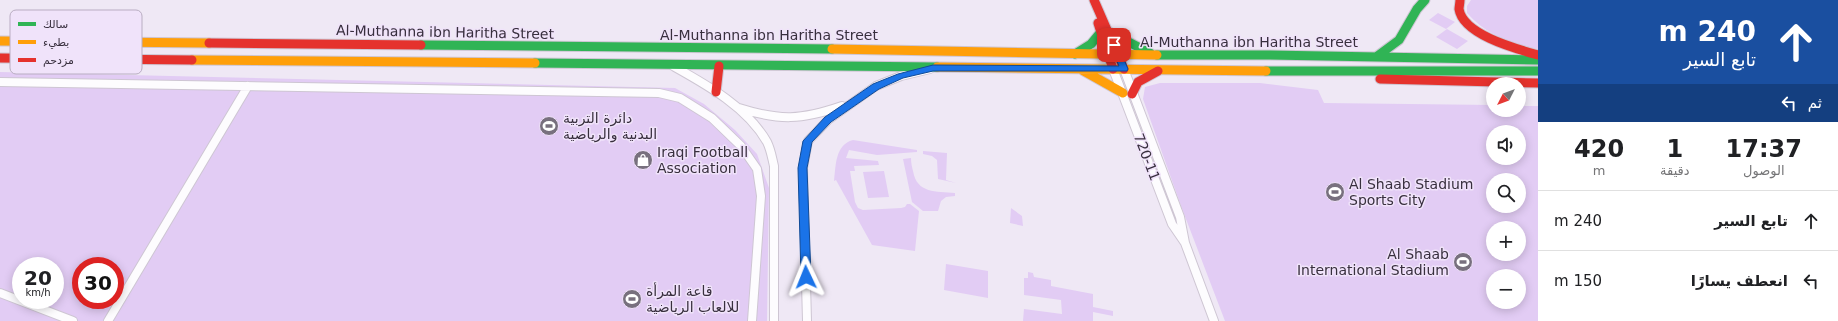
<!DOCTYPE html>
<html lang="ar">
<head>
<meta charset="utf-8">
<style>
	:root { --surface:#fff; --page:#f2f2f2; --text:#202124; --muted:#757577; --line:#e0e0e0 }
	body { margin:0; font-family:"DejaVu Sans",Cairo,sans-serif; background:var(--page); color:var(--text); direction:rtl; height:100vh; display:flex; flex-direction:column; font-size:15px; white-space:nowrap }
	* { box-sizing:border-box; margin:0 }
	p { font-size:13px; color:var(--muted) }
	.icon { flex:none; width:22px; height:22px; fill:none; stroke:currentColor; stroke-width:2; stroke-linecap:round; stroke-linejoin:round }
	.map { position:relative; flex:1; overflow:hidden; direction:ltr }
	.side { display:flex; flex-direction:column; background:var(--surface); width:300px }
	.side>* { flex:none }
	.banner { background:#1a4fa0; color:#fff; overflow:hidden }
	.needle { width:26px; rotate:228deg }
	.fabs { position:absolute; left:1486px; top:77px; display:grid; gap:8px }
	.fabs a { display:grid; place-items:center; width:40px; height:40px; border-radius:50%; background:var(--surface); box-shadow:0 2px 10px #0003; font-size:20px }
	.speed { position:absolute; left:12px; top:257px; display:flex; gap:8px; font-size:20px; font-weight:700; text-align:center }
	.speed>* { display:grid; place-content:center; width:52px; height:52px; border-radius:50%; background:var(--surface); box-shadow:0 2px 10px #0003; line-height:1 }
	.speed small { font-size:10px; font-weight:400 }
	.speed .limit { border:6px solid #d22; background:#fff; color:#111 }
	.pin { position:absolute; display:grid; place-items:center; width:34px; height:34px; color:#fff; margin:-17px; border-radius:8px; box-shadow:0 2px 6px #0006 }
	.me { position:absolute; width:44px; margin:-22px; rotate:358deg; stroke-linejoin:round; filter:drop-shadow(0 0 3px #0008) }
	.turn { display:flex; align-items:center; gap:14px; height:84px; padding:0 16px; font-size:18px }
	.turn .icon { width:52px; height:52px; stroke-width:2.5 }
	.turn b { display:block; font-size:28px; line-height:34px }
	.then { display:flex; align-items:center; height:38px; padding:0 16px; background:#0003; gap:8px; font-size:15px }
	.eta { display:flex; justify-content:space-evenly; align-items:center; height:68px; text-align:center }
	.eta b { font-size:24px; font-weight:600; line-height:28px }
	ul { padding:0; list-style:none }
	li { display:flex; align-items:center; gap:12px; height:60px; padding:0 16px; border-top:1px solid var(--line) }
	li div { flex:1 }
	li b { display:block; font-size:15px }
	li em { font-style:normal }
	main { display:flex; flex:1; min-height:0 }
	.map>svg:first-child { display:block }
</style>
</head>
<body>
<main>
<section class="side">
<div class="banner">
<div class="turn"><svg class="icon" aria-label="ahead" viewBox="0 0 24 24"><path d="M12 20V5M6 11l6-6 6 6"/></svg><div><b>240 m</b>تابع السير</div></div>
<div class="then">ثم<svg class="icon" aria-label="left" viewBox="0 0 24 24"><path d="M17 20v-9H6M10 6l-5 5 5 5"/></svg></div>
</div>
<div class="eta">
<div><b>17:37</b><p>الوصول</p></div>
<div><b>1</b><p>دقيقة</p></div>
<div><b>420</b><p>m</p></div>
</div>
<ul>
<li><svg class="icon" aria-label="ahead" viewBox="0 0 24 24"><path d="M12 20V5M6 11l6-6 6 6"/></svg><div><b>تابع السير</b></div><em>240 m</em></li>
<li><svg class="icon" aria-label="left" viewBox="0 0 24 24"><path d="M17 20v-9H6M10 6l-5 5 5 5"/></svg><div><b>انعطف يسارًا</b></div><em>150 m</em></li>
</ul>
</section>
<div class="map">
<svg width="1538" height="321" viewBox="0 0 1538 321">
	<rect width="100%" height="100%" fill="#efe8f5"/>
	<!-- green -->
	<path fill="#e2ccf4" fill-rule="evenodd" d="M1471 0H1538V49C1511 44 1485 34 1467 13V6Z
		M1438 13 1455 22 1446 29 1429 20Z
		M1447 29 1468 41 1457 49 1436 37Z
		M0 72 675 88 704 104 735 130 757 154 769 188 767 321H0ZM21 266H55V300H21ZM81 266H115V300H81Z
		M1160 83H1260L1318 90 1324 103 1493 105V110H1519V106H1538V321H1225L1181 206 1143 99 1145 87ZM1493 132H1519V158H1493ZM1493 180H1519V206H1493ZM1493 228H1519V254H1493ZM1493 276H1519V302H1493Z
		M853 140 917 150V152L877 155 849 150 846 158 878 161 879 165 854 166 855 171H850L855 202 858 208 863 210 901 208 905 207 907 204H910L919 211 915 251 872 245 836 180 834 181C836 165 835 145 853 140Z
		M923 151 947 153 946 180 956 183 938 179 937 160 932 156 923 154Z
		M911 158C911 163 912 167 913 171 917 194 936 191 955 193V196L946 197 941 201 938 211H923L912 202 903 159Z
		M884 171 889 197 868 198 863 172Z
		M1011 208 1022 216 1023 226 1010 223Z
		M946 264 988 271V298L944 290Z
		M1028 272 1033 273 1034 277 1051 280V286L1093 294V307L1113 311V316L1093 312V321H1023L1024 309 1062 314 1061 300 1024 295V278H1028Z"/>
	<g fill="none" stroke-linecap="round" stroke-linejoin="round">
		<!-- street casing -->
		<g stroke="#cec6d3" stroke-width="10">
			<path id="street" d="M673 66C707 85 747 107 767 142 771 150 772 158 774 166V321
				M1113 69 1172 224 1185 243
				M1124 69 1180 217 1185 243 1214 321
				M0 82 659 93 680 98 712 118 741 146 757 169 761 196 752 321
				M739 108C780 121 801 120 842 106
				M0 293 73 321
				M108 321 248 86
				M807 321 803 168 808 141 828 120 876 86 901 76 930 69"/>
		</g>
		<!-- fast casing -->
		<g stroke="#cec6d3" stroke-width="11">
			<path id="fast" d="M1109 32 1150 53
				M421 45 832 49
				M1075 54 1091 44 1101 32
				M1157 55H1269L1538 60
				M1376 57 1399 40 1417 9 1425 0
				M535 63 937 67
				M1266 71H1538"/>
		</g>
		<!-- slow casing -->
		<g stroke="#cec6d3" stroke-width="11">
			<path id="slow" d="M0 41 209 43
				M832 49 1157 55
				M192 60 535 63
				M937 67 1266 71
				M1082 70 1123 93"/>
		</g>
		<!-- jam casing -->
		<g stroke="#cec6d3" stroke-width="11">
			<path id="jam" d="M1094 0 1124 69
				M1460 0C1460 3 1459 7 1459 9 1463 35 1517 49 1538 55
				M1098 23 1113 69
				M209 43 421 45
				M0 58 192 60
				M1380 79 1538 83
				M716 92 719 66
				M1132 94 1138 82 1158 71"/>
		</g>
		<!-- street -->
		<use href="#street" stroke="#fdfcfe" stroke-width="8"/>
		<!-- fast -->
		<use href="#fast" stroke="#30b455" stroke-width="9"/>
		<!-- slow -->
		<use href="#slow" stroke="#ff9f0a" stroke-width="9"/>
		<!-- jam -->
		<use href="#jam" stroke="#e5322d" stroke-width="9"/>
	</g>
	<!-- route -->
	<path fill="#1a73e8" stroke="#114b97" d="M1112 43H1117L1118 45 1128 69 1127 71H933L903 78 879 89 831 122 812 142 807 168 811 277 809 280H802L801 277 798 168 803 141 825 117 873 84 898 74 933 65 1119 66 1110 45Z"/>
	<!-- icons -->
	<defs>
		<g id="stadium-disc" transform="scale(1)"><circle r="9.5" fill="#78707e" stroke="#f0e3fa"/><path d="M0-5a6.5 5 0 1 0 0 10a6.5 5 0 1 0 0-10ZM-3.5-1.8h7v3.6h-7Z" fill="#fff"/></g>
		<g id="shop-disc" transform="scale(1)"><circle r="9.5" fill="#78707e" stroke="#f0e3fa"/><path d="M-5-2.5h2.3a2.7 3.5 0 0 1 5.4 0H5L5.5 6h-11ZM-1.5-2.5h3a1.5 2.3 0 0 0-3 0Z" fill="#fff"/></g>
	</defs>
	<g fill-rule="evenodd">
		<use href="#stadium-disc" x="549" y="126"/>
		<use href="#shop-disc" x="643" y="160"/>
		<use href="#stadium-disc" x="1335" y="192"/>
		<use href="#stadium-disc" x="1463" y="262"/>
		<use href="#stadium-disc" x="632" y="299"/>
	</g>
	<g text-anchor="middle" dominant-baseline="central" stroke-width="3" stroke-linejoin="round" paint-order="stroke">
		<!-- street labels -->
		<g font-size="14" fill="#382f3e" stroke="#f0e3fa">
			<text transform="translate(445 32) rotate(1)">Al-Muthanna ibn Haritha Street</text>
			<text x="769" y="35">Al-Muthanna ibn Haritha Street</text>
			<text x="1249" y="42">Al-Muthanna ibn Haritha Street</text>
			<text transform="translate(1147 157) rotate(69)">720-11</text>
		</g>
		<!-- poi labels -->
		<g font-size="14" fill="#382f3e" stroke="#f0e3fa" text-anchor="start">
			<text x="563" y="118">دائرة التربية<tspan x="563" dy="16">البدنية والرياضية</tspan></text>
			<text x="657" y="152">Iraqi Football<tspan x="657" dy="16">Association</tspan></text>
			<text x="1349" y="184">Al Shaab Stadium<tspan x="1349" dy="16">Sports City</tspan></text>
			<text x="1449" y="254" text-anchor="end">Al Shaab<tspan x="1449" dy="16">International Stadium</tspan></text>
			<text x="646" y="291">قاعة المرأة<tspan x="646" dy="16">للالعاب الرياضية</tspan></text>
		</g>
	</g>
	<!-- legend -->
	<rect x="10" y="10" width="132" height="64" rx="6" fill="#f0e3fa" stroke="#b9adc2" stroke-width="1"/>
	<rect x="18" y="22" width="18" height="4" fill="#30b455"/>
	<rect x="18" y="40" width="18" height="4" fill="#ff9f0a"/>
	<rect x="18" y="58" width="18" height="4" fill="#e5322d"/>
	<g font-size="11" fill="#382f3e">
		<text x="43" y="28">سالك</text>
		<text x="43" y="46">بطيء</text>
		<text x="43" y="64">مزدحم</text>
	</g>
</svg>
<div class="fabs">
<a><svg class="needle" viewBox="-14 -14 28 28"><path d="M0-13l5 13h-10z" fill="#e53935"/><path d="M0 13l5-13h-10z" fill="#757577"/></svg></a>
<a><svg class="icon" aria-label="sound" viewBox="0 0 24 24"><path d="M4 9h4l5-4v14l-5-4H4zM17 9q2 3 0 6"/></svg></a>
<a><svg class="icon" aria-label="search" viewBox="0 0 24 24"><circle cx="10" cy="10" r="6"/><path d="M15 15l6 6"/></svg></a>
<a>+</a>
<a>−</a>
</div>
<div class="speed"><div>20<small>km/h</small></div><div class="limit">30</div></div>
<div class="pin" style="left:1114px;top:45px;background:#d93025"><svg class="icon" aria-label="arrive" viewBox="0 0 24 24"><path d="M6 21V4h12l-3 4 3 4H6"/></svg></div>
<svg class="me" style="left:806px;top:277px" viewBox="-20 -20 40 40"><path d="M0-17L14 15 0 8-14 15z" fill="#1a73e8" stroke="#fff" stroke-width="4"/></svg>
</div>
</main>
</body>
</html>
